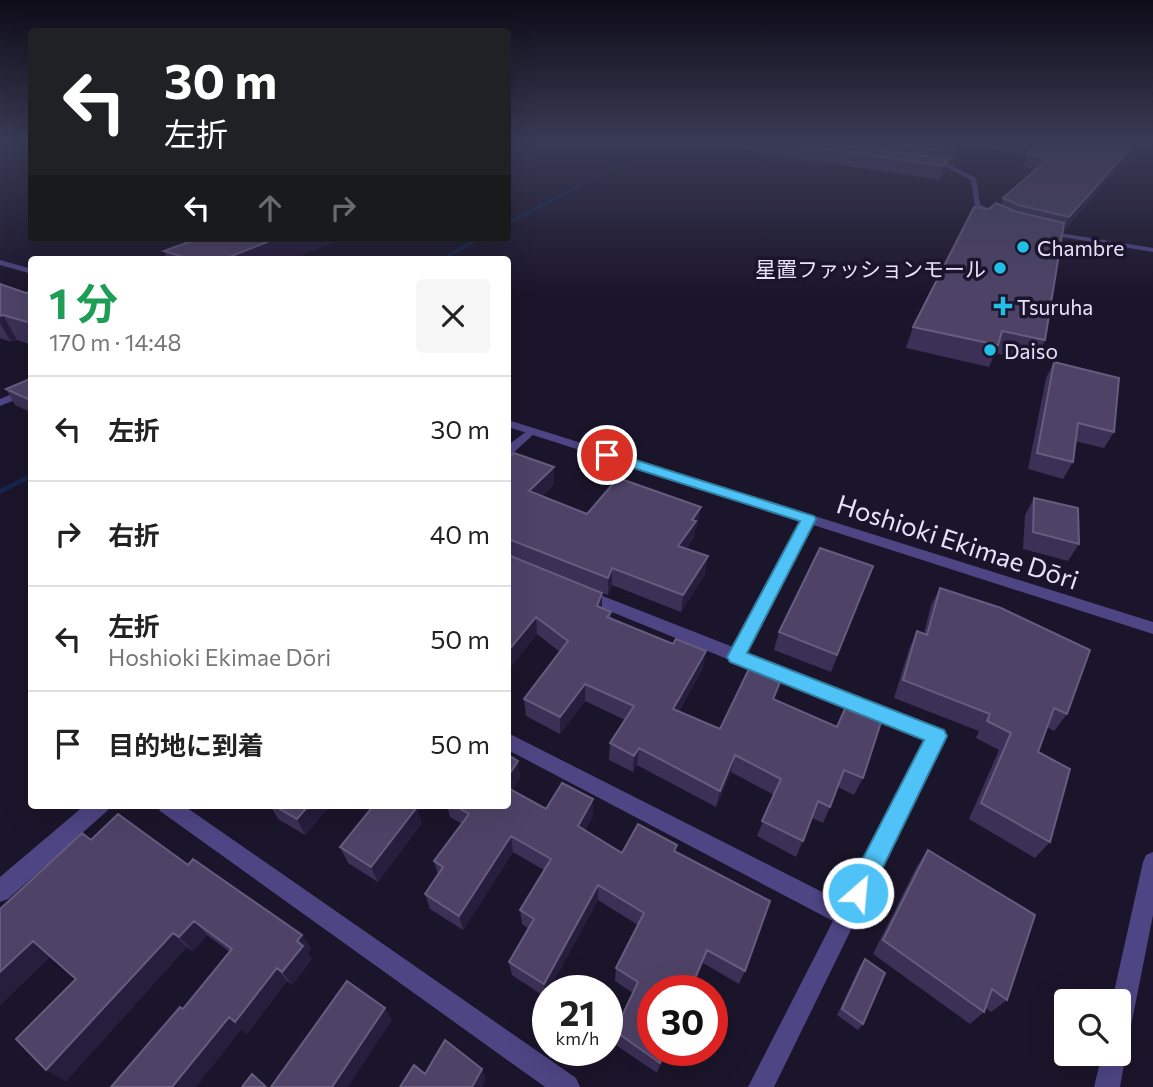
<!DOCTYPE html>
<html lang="ja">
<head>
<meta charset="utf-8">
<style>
	:root { --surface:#fff; --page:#f6f6f6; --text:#222; --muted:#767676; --line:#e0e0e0 }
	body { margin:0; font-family:Commissioner,"Noto Sans JP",sans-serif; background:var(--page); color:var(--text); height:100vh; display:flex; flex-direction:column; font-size:26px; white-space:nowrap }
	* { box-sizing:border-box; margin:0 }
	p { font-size:23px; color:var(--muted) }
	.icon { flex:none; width:38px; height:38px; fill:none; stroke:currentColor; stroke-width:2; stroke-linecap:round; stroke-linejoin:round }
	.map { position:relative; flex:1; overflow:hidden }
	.drawer { position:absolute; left:28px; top:256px; width:483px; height:553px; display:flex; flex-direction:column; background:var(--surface); border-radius:7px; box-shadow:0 7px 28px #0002 }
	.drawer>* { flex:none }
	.top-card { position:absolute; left:28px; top:28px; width:483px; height:214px; border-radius:7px; box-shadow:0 7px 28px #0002; background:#202124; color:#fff; overflow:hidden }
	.tools { position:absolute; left:1054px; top:989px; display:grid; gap:14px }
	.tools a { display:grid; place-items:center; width:77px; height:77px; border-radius:7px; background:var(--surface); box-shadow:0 7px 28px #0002; font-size:35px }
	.speed { position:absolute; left:532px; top:975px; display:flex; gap:14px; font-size:35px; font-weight:700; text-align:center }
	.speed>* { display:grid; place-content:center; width:91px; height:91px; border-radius:50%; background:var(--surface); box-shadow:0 7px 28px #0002; line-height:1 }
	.speed small { font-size:18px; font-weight:400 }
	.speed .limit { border:10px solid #d22; background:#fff; color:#111 }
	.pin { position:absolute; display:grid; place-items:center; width:60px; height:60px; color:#fff; margin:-30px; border:4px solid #fff; border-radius:50%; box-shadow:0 2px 7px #0007 }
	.me { position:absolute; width:77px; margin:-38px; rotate:27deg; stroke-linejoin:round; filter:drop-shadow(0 0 5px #0008) }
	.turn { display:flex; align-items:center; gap:24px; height:147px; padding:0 21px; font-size:32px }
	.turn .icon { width:91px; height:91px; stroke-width:2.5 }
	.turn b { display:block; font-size:49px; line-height:60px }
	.lanes { display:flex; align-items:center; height:66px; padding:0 21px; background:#0003; justify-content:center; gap:35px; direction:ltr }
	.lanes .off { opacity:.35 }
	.round { display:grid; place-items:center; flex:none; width:74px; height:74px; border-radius:7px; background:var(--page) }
	.summary { display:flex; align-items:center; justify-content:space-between; height:119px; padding:0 21px }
	h1 { font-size:42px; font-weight:700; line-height:52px; color:#1e9e55 }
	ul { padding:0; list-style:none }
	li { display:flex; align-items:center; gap:21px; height:105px; padding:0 21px; border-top:2px solid var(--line) }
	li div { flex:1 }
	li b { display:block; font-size:26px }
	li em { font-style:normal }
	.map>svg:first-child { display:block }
</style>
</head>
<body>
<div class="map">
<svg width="1153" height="1087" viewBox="0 0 1153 1087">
	<rect width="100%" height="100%" fill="#1b152b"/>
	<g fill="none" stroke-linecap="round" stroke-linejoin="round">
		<!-- stream -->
		<path fill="#16254d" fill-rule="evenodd" d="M659 142H663L508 225V222Z
			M477 238H483L445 259H439Z
			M32 473V478L0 494V489Z"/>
		<!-- minor -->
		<path fill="#4e4584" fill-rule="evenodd" d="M948 142H954L941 152 940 156 950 165 976 178 980 204 997 215V217H993L975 206 971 180 946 167 934 156 936 150Z
			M1041 230 1153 248V252L1044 234 1040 232Z
			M32 386V393L0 406V399Z
			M531 428 535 429V433L512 454H508V445Z
			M809 515 816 519 746 653 943 730 946 736 774 1087H748L833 921 508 750V733L842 902 926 740 580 599 577 595 580 591H590L733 647 802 519Z
			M85 805H110L107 811 8 899 0 902V877Z
			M157 805H183L576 1078 580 1087H545L160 811Z"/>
		<!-- tertiary -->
		<path fill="#4e4584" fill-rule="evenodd" d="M0 260 32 269V274L0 265Z
			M508 420 1153 622V634L508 427Z
			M1153 852V915L1130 1031 1127 1040 1118 1043V1001H1112L1143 862 1146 855Z
			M1118 1043 1123 1045 1126 1054 1120 1087H1094L1102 1054H1118Z"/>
	</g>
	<!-- wall -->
	<path fill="#3c3056" d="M703 142H945L939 144H936V145L941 150 939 157 946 158 943 155 947 142H1141L1063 232 1045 340 1035 362 995 353 989 367 906 348 913 327 989 209 1001 205 1003 198 1035 170 1023 166 1027 154 960 143 950 162 948 160 945 172 940 180 703 144Z
		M333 242 292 259H167L164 251Z
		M0 284 26 293 32 291V345L17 340 11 342 0 338Z
		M1054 362 1114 432 1104 448 1075 441 1073 462 1063 479 1028 469 1046 378Z
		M32 378V413L15 405 6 389Z
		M508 459 554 484 542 496 587 514 698 524 695 529 694 538 686 549 705 574 681 612 612 585 608 595 602 593V608L611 612V618L703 668 679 711 720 729 775 700 863 778 854 795 838 787 830 807 823 823 812 818 796 857 757 836 774 795 731 772 716 807 637 765 633 772 609 760 610 743 625 720 585 701 560 734 526 716 524 699 560 652 537 634 508 671Z
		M1034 498 1079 544 1068 561 1023 549 1025 515Z
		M873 566 831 672 774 650 779 632Z
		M940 588 1067 714 1054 731 1047 727 1038 752 1050 842 1035 858 969 819 999 750 976 738 979 731 894 698 909 649 917 631 924 634 931 605Z
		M518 761 520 778 511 790 546 809 593 799V816L585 830 622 853 675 852 745 971 739 984 703 963 657 1073 613 1043 615 1031 633 993 615 981 616 968 638 925 598 900 545 997 512 975 509 962 529 929 522 924 520 910 544 870 513 852 463 930 430 909 425 894 438 875 434 861 462 824 450 817 447 805H508Z
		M270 805H331L305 835 278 819Z
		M422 823 378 882 348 863 340 847Z
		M91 840 188 865 302 935 311 949 308 954 312 959 292 985 287 981 247 1034 242 1029 183 1009 230 952 207 935 193 951 187 947 66 1081 46 1070 76 979 50 956 0 1005Z
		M928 850 1007 1000 991 1012 986 1008 984 1012 970 1024 873 954 917 866Z
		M865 959 863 1024 858 1030 837 1015 860 966Z"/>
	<!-- shaded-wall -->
	<path fill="#271d3d" d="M958 142H960L950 162 954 149Z
		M1136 142H1141L1062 232 1069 217Z
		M949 159 945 172 940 180 944 166Z
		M277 238H332L333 242 292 259H224Z
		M3 315 17 340 11 342 0 323V316Z
		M32 321V331L27 322Z
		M554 467V484L530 508 529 491Z
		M701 507 698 524 695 529 694 538 675 563 678 546 692 520Z
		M708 556 705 574 681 612 683 595Z
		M612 568V585L608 595V578Z
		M602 593V610L597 606Z
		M536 617 537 634 508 671V651Z
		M706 651 703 668 670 726 673 709Z
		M585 684V701L560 734V717Z
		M639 748 637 765 633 772 634 756Z
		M735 755 731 772 716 807 720 791Z
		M518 761 520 778 508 796V776Z
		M593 799V816L578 842V826Z
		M309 805H331L305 835 297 819Z
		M417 807 422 823 378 882 371 867Z
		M511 836 513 852 463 930 459 916Z
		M598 885V900L545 997 544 984Z
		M194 921 207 935 193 951 179 937Z
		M173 933 187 947 66 1081 46 1070Z
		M302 935 311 949 308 954 312 959 292 985 282 972 297 941Z
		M33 941 51 954 0 1005V972Z
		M707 950 692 990H690Z
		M277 968 287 981 247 1034 235 1022Z
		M385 1008 392 1020 348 1087H332Z
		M229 1017 242 1029 196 1087H172Z
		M665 1050H667L657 1073 660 1063Z
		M482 1069 486 1079 482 1087H472Z"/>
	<!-- building -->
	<path fill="#4e4367" stroke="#665c7f" stroke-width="2" d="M776 142H822L949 159 944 166Z
		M883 142H936V145L941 150Z
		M947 142H958L954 149Z
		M1040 142H1136L1069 217 1019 205 1003 198 1048 159 1028 153 1041 143Z
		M996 203 1014 211 1064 223 1045 340 1002 331 998 345 913 327 974 207 989 209Z
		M200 238H277L224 259H190L164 251Z
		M0 284 26 293 32 291V321L27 322 3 315 0 316Z
		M1054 362 1119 378 1114 432 1078 423 1073 462 1037 453Z
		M32 378V401L6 389Z
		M514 453 554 467 529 491 587 514 618 478 701 507 692 520 696 521 678 546 708 556 683 595 612 568 608 578 508 539V459Z
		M1034 498 1078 508 1079 544 1033 532Z
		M820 548 873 566 837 655 779 632Z
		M508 555 602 593 597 606 611 612 607 617 673 644 676 639 706 651 673 709 720 729 749 669 780 682 773 699 837 727 847 704 882 719 863 778 844 770 830 807 818 801 803 841 762 821 781 779 735 755 720 791 639 748 634 756 610 743 634 706 585 684 560 717 524 699 568 641 536 617 508 651Z
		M940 588 1001 608 1090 650 1067 714 1054 708 1038 752 1070 769 1050 842 981 803 1011 733 987 721 990 714 903 680 917 631 927 635Z
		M508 755 518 761 508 776Z
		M562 783 593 799 578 826 622 853 638 824 677 845 674 851 770 901 745 971 707 950 690 990H653V1050H665L660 1063 615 1031 638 982 616 968 644 913 598 885 544 984 509 962 534 919 520 910 551 859 511 836 459 916 425 894 443 867 434 861 469 814 454 805H508V788L546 809Z
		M273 805H309L297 819Z
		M374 805H414L417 807 371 867 340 847Z
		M118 814 188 865 193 859 302 935 297 941 303 946 282 972 277 968 235 1022 229 1017 172 1087H111L180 1007 183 1009 232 949 194 921 179 937 173 933 46 1070 16 1039 76 979 33 941 0 972V909L82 833 91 840Z
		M928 850 1035 915 1007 1000 992 989 984 1012 883 940Z
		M865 959 885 973 863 1024 842 1009Z
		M347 981 385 1008 332 1087H271Z
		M445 1040 482 1069 472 1087H400L414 1065 425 1074Z
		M252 1074 266 1087H242Z"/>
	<!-- sky -->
	<linearGradient id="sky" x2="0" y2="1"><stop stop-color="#0f0c18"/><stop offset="0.48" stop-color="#393b55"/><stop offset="1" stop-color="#393b55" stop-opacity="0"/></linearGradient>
	<rect width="1153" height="295" fill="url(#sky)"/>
	<!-- route -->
	<path fill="#4fc3f7" stroke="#337fa1" stroke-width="2" d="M607 451 814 516 816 519 747 653 944 730 947 736 866 902 858 906 849 902 845 893 924 740 730 662 727 657 800 521 602 458V452Z"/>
	<!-- markers -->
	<g fill="#22bfe7" stroke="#1b152b" stroke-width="2.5">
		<circle cx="1023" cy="247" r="7"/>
		<circle cx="1000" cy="268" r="7"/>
		<path d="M999.5 295.5h7v7h7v7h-7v7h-7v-7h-7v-7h7z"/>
		<circle cx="990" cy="350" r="7"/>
	</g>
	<g text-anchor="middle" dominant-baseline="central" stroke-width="7" stroke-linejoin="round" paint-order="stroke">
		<!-- far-poi labels -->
		<g font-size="21" fill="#e7e1fc" stroke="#1b152b" text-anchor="start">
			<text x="1037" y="247">Chambre</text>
			<text x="986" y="268" text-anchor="end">星置ファッションモール</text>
			<text x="1017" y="306">Tsuruha</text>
			<text x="1004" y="350">Daiso</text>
		</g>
		<!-- street labels -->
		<g font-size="26" fill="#e7e1fc" stroke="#1b152b">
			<text transform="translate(958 541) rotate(18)">Hoshioki Ekimae Dōri</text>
		</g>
	</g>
</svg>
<div class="tools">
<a><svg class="icon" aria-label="search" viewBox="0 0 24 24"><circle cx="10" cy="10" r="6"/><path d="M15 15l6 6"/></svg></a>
</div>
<div class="speed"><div>21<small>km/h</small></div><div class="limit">30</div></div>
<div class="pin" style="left:607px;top:455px;background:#d93025"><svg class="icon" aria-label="arrive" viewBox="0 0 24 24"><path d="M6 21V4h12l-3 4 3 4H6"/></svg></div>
<svg class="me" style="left:858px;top:893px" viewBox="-20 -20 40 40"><circle r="17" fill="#4fc3f7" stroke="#fff" stroke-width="3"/><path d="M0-11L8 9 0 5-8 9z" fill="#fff"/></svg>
<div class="top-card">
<div class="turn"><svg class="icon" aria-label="left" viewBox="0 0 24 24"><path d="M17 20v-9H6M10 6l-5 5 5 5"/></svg><div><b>30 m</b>左折</div></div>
<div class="lanes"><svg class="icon" aria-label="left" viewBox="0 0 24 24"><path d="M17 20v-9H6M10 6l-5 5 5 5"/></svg><svg class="icon off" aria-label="ahead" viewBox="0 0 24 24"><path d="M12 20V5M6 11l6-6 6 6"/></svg><svg class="icon off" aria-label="right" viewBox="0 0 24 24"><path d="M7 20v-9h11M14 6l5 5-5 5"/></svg></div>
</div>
<section class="drawer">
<div class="summary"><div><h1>1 分</h1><p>170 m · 14:48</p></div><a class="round"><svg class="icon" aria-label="close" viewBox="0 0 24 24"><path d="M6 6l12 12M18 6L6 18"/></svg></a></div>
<ul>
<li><svg class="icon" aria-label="left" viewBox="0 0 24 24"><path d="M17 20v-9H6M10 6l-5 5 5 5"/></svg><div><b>左折</b></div><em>30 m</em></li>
<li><svg class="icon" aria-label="right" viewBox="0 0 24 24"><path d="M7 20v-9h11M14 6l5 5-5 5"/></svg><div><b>右折</b></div><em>40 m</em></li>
<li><svg class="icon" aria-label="left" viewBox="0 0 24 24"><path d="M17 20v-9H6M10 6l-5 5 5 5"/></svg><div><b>左折</b><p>Hoshioki Ekimae Dōri</p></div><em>50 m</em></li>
<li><svg class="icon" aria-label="arrive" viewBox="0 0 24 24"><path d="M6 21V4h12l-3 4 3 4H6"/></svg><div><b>目的地に到着</b></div><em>50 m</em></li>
</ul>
</section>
</div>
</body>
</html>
